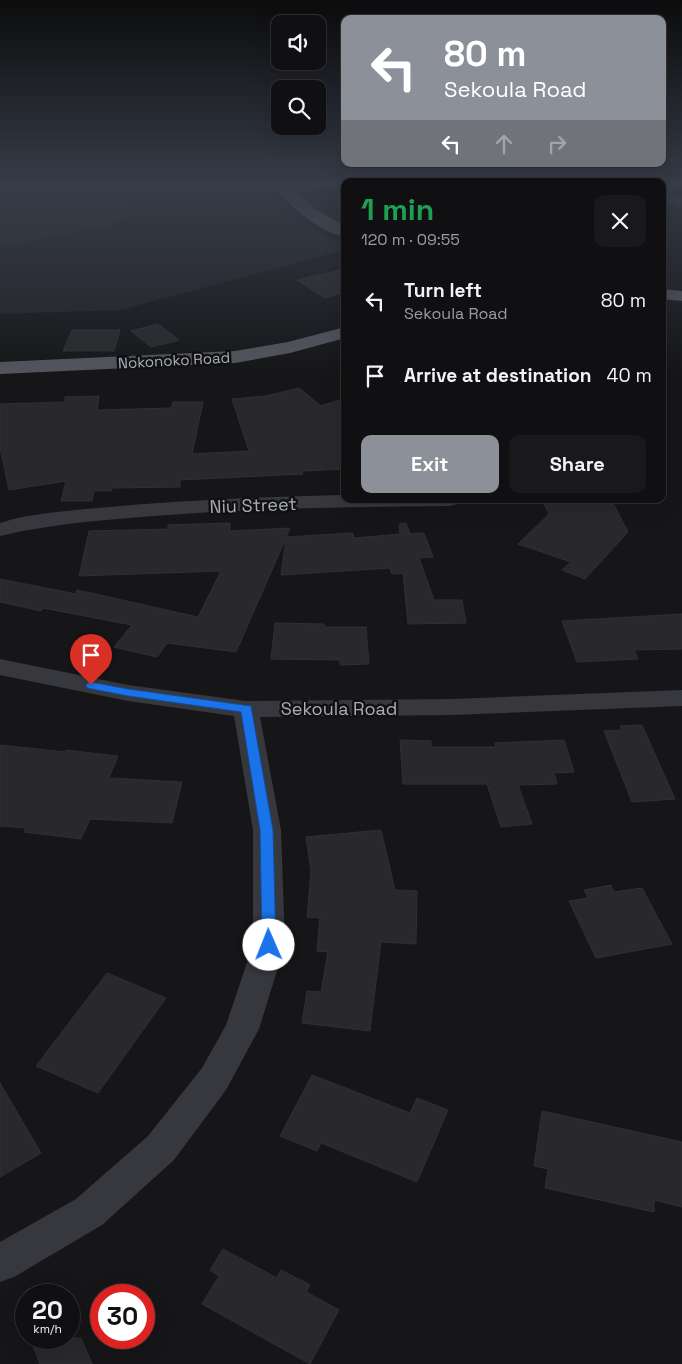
<!DOCTYPE html>
<html lang="en">
<head>
<meta charset="utf-8">
<style>
	:root { --surface:#101012; --page:#19191b; --text:#f1f3f6; --muted:#9c9d9f; --line:#303032; --accent:#8c9099 }
	body { margin:0; font-family:"Space Grotesk",sans-serif; background:var(--page); color:var(--text); height:100vh; display:flex; flex-direction:column; font-size:19px; white-space:nowrap }
	* { box-sizing:border-box; margin:0 }
	p { font-size:16px; color:var(--muted) }
	.icon { flex:none; width:28px; height:28px; fill:none; stroke:currentColor; stroke-width:2; stroke-linecap:round; stroke-linejoin:round }
	.map { position:relative; flex:1; overflow:hidden }
	.drawer { position:absolute; left:341px; top:178px; width:325px; height:325px; display:flex; flex-direction:column; background:var(--surface); border-radius:10px; box-shadow:0 5px 20px #0002,0 0 0 1px var(--line) }
	.drawer>* { flex:none }
	.guide { position:absolute; left:341px; top:15px; width:325px; height:152px; border-radius:10px; box-shadow:0 5px 20px #0002,0 0 0 1px var(--line); background:#8c9099; color:#fff; overflow:hidden }
	.buttons { position:absolute; left:271px; top:15px; display:grid; gap:10px }
	.buttons a { display:grid; place-items:center; width:55px; height:55px; border-radius:10px; background:var(--surface); box-shadow:0 5px 20px #0002,0 0 0 1px var(--line); font-size:25px }
	.speed { position:absolute; left:15px; top:1284px; display:flex; gap:10px; font-size:25px; font-weight:700; text-align:center }
	.speed>* { display:grid; place-content:center; width:65px; height:65px; border-radius:50%; background:var(--surface); box-shadow:0 5px 20px #0002,0 0 0 1px var(--line); line-height:1 }
	.speed small { font-size:12px; font-weight:400 }
	.speed .limit { border:8px solid #d22; background:#fff; color:#111 }
	.pin { position:absolute; display:grid; place-items:center; width:42px; height:42px; color:#fff; margin:-51px -21px; border-radius:50% 50% 50% 0; rotate:-45deg; box-shadow:0 0 5px #0007 }
	.pin .icon { rotate:45deg }
	.me { position:absolute; width:55px; margin:-28px; rotate:359deg; stroke-linejoin:round; filter:drop-shadow(0 0 4px #0008) }
	.turn { display:flex; align-items:center; gap:18px; height:105px; padding:0 20px; font-size:22px }
	.turn .icon { width:65px; height:65px; stroke-width:2.5 }
	.turn b { display:block; font-size:35px; line-height:42px }
	.lanes { display:flex; align-items:center; height:48px; padding:0 20px; background:#0003; justify-content:center; gap:25px; direction:ltr }
	.lanes .off { opacity:.35 }
	.round { display:grid; place-items:center; flex:none; width:52px; height:52px; border-radius:10px; background:var(--page) }
	.headline { display:flex; align-items:center; justify-content:space-between; height:85px; padding:0 20px }
	h1 { font-size:30px; font-weight:700; line-height:38px; color:#1e9e55 }
	.action { display:flex; gap:10px; margin-top:auto; padding:10px 20px }
	.action a { flex:1; height:58px; border-radius:10px; background:var(--accent); color:#fff; font-size:20px; font-weight:700; line-height:58px; text-align:center }
	.action a+a { background:var(--page); color:var(--text) }
	ul { padding:0; list-style:none }
	li { display:flex; align-items:center; gap:15px; height:75px; padding:0 20px }
	li div { flex:1 }
	li b { display:block; font-size:19px }
	li em { font-style:normal }
	.map>svg:first-child { display:block }
</style>
</head>
<body>
<div class="map">
<svg width="682" height="1364" viewBox="0 0 682 1364">
	<rect width="100%" height="100%" fill="#161618"/>
	<!-- built -->
	<path fill="#222225" d="M0 184H261L284 213 345 246V250L120 310 0 314Z"/>
	<!-- building -->
	<path fill="#29292c" stroke="#303034" d="M0 184H136L125 219 111 220 108 228H89L0 246Z
		M345 269V292L325 298 297 280Z
		M158 324 179 340 151 347 131 331Z
		M72 330H120L114 351H63Z
		M299 388 321 406 345 398V469L302 471 303 474 180 480V487L112 488 111 491H94L92 501H61L66 481 9 490 0 448V404L65 402V397L99 396 97 410 171 408 173 402H203L192 454 249 451 232 399 266 396Z
		M558 499H611L628 532 585 579 562 570 571 562 518 544 549 514 542 500Z
		M230 523V531L290 528 286 537 353 533 354 538 400 534 399 524 406 523 410 534 424 533 433 557 419 558 434 600H462L466 623 408 624 403 573 392 574 390 568 281 575 286 538 236 652 167 643 157 657 114 647 132 625 43 608 41 611 0 602V579L76 594 77 590 198 617 221 571 79 576 89 531 168 529V525Z
		M682 614V649L634 650 638 659 577 662 562 621Z
		M275 623 324 624V627H366L369 664 340 665V660L271 659Z
		M642 725 675 799 632 802 604 731 622 730 620 726Z
		M400 740 431 741V747H496L495 743 564 740 574 772 554 773 557 784 518 785 532 824 501 827 487 784H403Z
		M0 745 65 752 66 750 118 756 109 778 182 782 172 823 90 819 81 839 24 832 26 828 0 826Z
		M381 830 395 890 417 891 416 944 381 942 370 1031 302 1023 307 991 321 992 328 952 317 951 320 918 307 917 311 871 306 837Z
		M611 885 614 892 642 888 672 944 596 958 569 901 588 898 584 890Z
		M107 973 166 998 98 1093 36 1066Z
		M312 1075 410 1113 417 1098 448 1110 417 1182 321 1143 317 1151 280 1136Z
		M0 1083 41 1153 0 1177Z
		M542 1111 682 1142V1207L654 1200V1212L545 1188 548 1169 534 1166Z
		M223 1249 277 1278 281 1270 310 1285 306 1292 339 1310 310 1364 202 1304 219 1276 210 1270Z
		M30 1338H81L92 1364H40Z"/>
	<g fill="none" stroke-linecap="round" stroke-linejoin="round">
		<!-- minor -->
		<path fill="#37383d" fill-rule="evenodd" d="M295 184H345V186L284 193 278 189 279 186Z
			M662 194 682 197V205L662 202Z
			M341 495H345V499L460 500 457 504 450 506C351 507 252 508 154 516 102 520 50 524 0 536V523C31 513 66 511 98 508 179 500 260 497 341 495Z
			M0 659 128 685 246 701 453 699 682 690V706L453 715 260 717 281 830 285 945 259 1029 226 1090 174 1160 102 1225 14 1277 0 1282V1242L76 1199 148 1136 202 1068 226 1025 253 945V830L234 716 128 701 0 675Z"/>
		<!-- major -->
		<path fill="#53555c" fill-rule="evenodd" d="M273 184H288L315 209 345 226V237C317 230 289 207 273 184Z
			M662 289 682 291V301L662 299Z
			M345 327V338L290 353 235 363 0 374V362L235 351 288 342Z"/>
	</g>
	<!-- sky -->
	<linearGradient id="sky" x2="0" y2="1"><stop stop-color="#0c0c0d"/><stop offset="0.49" stop-color="#363c48"/><stop offset="1" stop-color="#363c48" stop-opacity="0"/></linearGradient>
	<rect width="682" height="375" fill="url(#sky)"/>
	<!-- route -->
	<path fill="#1a73e8" stroke="#114b97" d="M91 682 128 689 251 706 273 830 276 945 274 949 269 951 264 949 262 945 260 830 241 712 128 696 87 688 86 685 87 683Z"/>
	<g text-anchor="middle" dominant-baseline="central" stroke-width="5" stroke-linejoin="round" paint-order="stroke">
		<!-- far-street labels -->
		<g font-size="15" fill="#a8adb8" stroke="#111113">
			<text transform="translate(174 360) rotate(-3)">Nokonoko Road</text>
		</g>
		<!-- street labels -->
		<g font-size="18" fill="#a8adb8" stroke="#111113">
			<text transform="translate(253 505) rotate(-2)">Niu Street</text>
			<text x="339" y="708">Sekoula Road</text>
		</g>
	</g>
</svg>
<div class="buttons">
<a><svg class="icon" aria-label="sound" viewBox="0 0 24 24"><path d="M4 9h4l5-4v14l-5-4H4zM17 9q2 3 0 6"/></svg></a>
<a><svg class="icon" aria-label="search" viewBox="0 0 24 24"><circle cx="10" cy="10" r="6"/><path d="M15 15l6 6"/></svg></a>
</div>
<div class="speed"><div>20<small>km/h</small></div><div class="limit">30</div></div>
<div class="pin" style="left:91px;top:685px;background:#d93025"><svg class="icon" aria-label="arrive" viewBox="0 0 24 24"><path d="M6 21V4h12l-3 4 3 4H6"/></svg></div>
<svg class="me" style="left:269px;top:945px" viewBox="-20 -20 40 40"><circle r="19" fill="#fff"/><path d="M0-13L10 11 0 6-10 11z" fill="#1a73e8"/></svg>
<div class="guide">
<div class="turn"><svg class="icon" aria-label="left" viewBox="0 0 24 24"><path d="M17 20v-9H6M10 6l-5 5 5 5"/></svg><div><b>80 m</b>Sekoula Road</div></div>
<div class="lanes"><svg class="icon" aria-label="left" viewBox="0 0 24 24"><path d="M17 20v-9H6M10 6l-5 5 5 5"/></svg><svg class="icon off" aria-label="ahead" viewBox="0 0 24 24"><path d="M12 20V5M6 11l6-6 6 6"/></svg><svg class="icon off" aria-label="right" viewBox="0 0 24 24"><path d="M7 20v-9h11M14 6l5 5-5 5"/></svg></div>
</div>
<section class="drawer">
<div class="headline"><div><h1>1 min</h1><p>120 m · 09:55</p></div><a class="round"><svg class="icon" aria-label="close" viewBox="0 0 24 24"><path d="M6 6l12 12M18 6L6 18"/></svg></a></div>
<ul>
<li><svg class="icon" aria-label="left" viewBox="0 0 24 24"><path d="M17 20v-9H6M10 6l-5 5 5 5"/></svg><div><b>Turn left</b><p>Sekoula Road</p></div><em>80 m</em></li>
<li><svg class="icon" aria-label="arrive" viewBox="0 0 24 24"><path d="M6 21V4h12l-3 4 3 4H6"/></svg><div><b>Arrive at destination</b></div><em>40 m</em></li>
</ul>
<div class="action"><a>Exit</a><a>Share</a></div>
</section>
</div>
</body>
</html>
